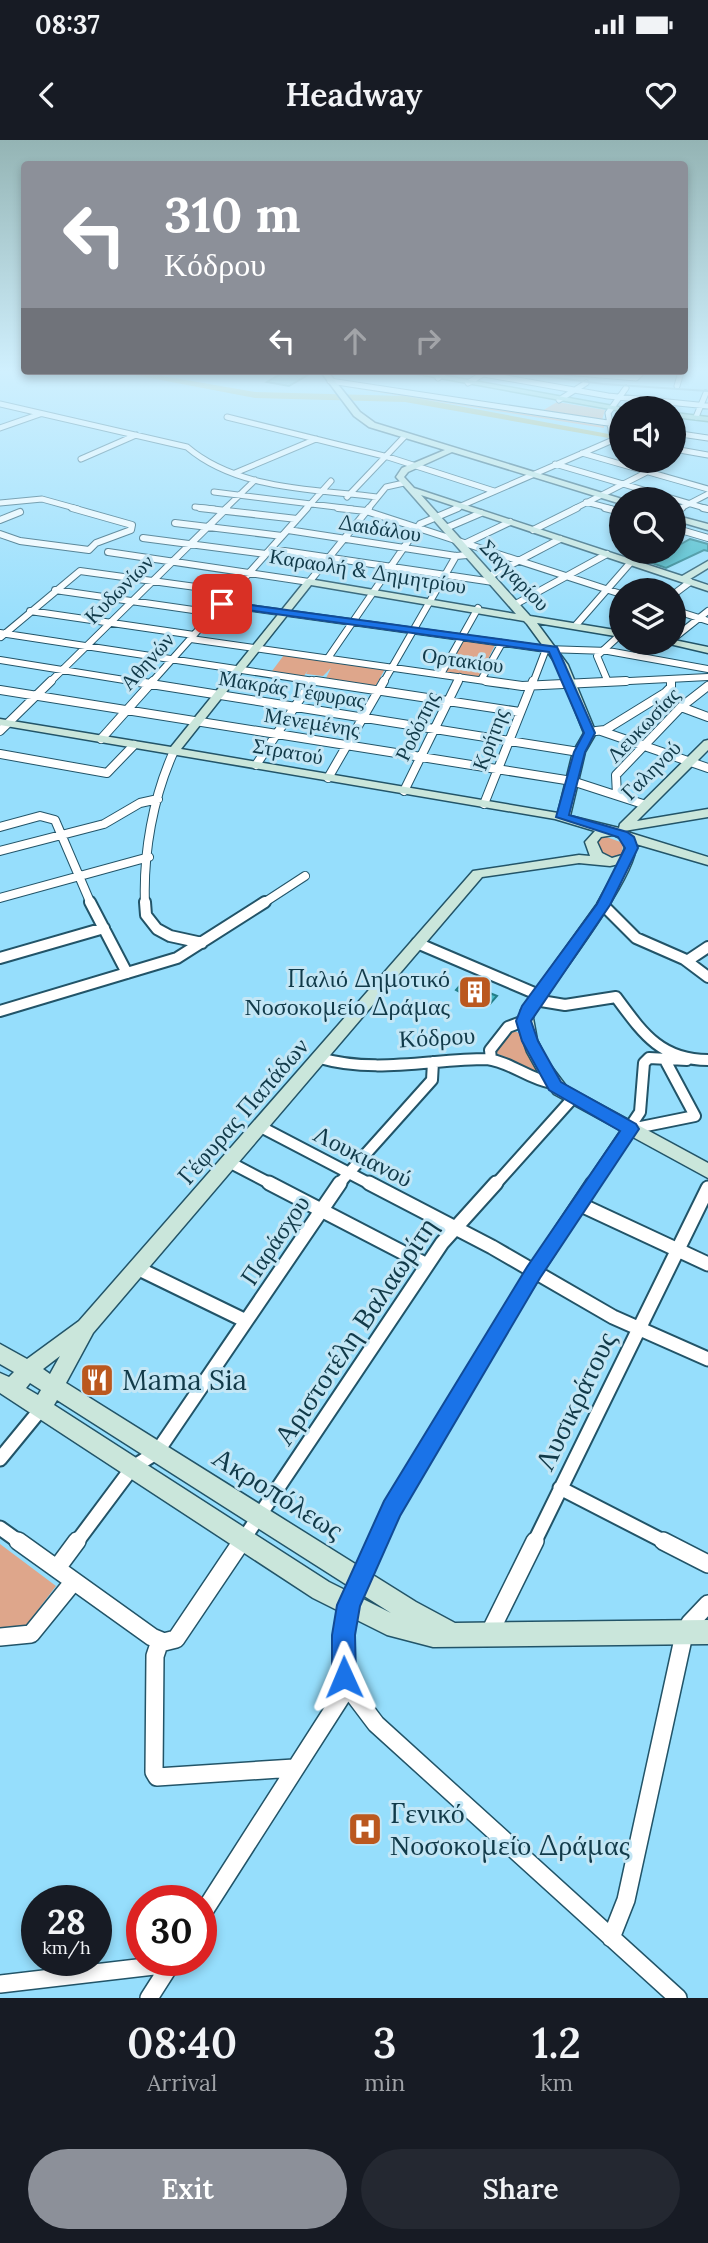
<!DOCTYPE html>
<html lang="en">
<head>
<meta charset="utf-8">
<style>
	:root { --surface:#171b24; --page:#242831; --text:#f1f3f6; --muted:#9ea1a6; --accent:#8c9099 }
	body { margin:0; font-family:Lora,serif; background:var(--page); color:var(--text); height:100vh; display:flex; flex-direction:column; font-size:26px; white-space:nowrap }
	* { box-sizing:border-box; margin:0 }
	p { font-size:23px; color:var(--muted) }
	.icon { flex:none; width:38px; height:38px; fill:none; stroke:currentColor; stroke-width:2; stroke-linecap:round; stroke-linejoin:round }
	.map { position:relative; height:1858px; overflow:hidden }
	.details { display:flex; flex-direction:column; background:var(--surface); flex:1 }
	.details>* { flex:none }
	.banner { position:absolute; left:21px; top:21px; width:667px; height:214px; border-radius:7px; box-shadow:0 4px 10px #0003; background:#8c9099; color:#fff; overflow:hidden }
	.fabs { position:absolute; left:609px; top:256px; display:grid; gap:14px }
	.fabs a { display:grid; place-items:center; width:77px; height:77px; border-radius:50%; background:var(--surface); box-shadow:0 4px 10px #0003; font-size:35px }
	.speed { position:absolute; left:21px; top:1745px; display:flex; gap:14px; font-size:35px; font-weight:700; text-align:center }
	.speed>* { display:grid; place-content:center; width:91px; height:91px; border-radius:50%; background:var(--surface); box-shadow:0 4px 10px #0003; line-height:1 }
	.speed small { font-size:18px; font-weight:400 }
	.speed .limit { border:10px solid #d22; background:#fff; color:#111 }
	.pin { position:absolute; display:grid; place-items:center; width:60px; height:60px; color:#fff; margin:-30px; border-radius:14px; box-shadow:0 4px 10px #0006 }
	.me { position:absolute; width:77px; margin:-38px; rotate:359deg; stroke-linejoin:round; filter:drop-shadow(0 0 5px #0008) }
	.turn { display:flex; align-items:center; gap:24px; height:147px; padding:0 28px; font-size:32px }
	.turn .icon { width:91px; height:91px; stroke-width:2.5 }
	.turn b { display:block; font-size:49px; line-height:60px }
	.lanes { display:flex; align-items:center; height:66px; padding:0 28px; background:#0003; justify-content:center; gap:35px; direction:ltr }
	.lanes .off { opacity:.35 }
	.eta { display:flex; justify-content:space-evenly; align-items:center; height:119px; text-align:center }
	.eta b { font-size:42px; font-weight:600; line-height:49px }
	.cta { display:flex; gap:14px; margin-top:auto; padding:14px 28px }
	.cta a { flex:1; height:80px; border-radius:42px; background:var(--accent); color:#fff; font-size:28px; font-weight:600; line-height:80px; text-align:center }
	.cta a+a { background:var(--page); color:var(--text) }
	.status { display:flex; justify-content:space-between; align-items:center; height:49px; padding:0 35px; background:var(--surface); direction:ltr }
	.status svg { height:19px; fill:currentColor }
	header { display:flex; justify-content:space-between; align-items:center; height:91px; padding:0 28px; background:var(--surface); font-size:32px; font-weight:600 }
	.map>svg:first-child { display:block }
</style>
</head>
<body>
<div class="status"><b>08:37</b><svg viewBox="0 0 49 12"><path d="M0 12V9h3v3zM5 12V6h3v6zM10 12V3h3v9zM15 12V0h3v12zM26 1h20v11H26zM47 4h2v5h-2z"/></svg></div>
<header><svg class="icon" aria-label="back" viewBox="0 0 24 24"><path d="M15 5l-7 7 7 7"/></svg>Headway<svg class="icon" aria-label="heart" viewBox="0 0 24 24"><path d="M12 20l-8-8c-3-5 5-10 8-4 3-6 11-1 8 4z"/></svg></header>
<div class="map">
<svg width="708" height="1858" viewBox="0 0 708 1858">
	<rect width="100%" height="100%" fill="#96defc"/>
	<!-- green -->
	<path fill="#dea68b" d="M343 246 604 286V288L345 247Z
		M557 262 605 270 602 280 542 271Z
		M463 500 495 505 479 537 445 532Z
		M284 515 385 529 375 547 325 540 331 528 323 536 306 534 308 530 304 536 272 531Z
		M604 696 623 703 622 714 610 717 601 715 596 701Z
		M512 890 519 893 537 926 536 932 494 912Z
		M0 1404 56 1446 25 1487 0 1489Z"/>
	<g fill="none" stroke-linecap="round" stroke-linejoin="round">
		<!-- river -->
		<path fill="#b6b367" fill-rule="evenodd" d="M119 232H140L255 252 405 256 614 295 609 298 405 262 255 258Z"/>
	</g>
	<!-- building -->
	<path fill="#45b9c7" stroke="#237e88" stroke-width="2" d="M284 232H313L289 246 267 242Z
		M690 399 708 404V411L704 410 666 428 649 422 674 411V408Z
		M463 842 497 856 490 864 476 861 456 850Z"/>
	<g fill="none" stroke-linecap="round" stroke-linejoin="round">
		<!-- street-far5 casing -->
		<g stroke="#225468" stroke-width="7">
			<path id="street-far5" d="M566 232 636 238 642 232
				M484 234 608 256 708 266
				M438 238 445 232
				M330 241 621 285
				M468 243 486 232
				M677 246 681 232
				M559 260 586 243
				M0 264 187 307C237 350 314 349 377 357
				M227 277 388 317 494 351
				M696 277 706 253
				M0 288 40 274
				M674 293 708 298
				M674 309 708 315
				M582 313 708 349
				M81 319 136 295
				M555 324 708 369
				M235 333 316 299
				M214 352 352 369
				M347 357 405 296
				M586 362 612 369
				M0 363 42 359 78 369
				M195 367 214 369
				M225 369 255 340
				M306 369 331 341
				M368 369 386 347 404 343
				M454 369 613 300 608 273 626 248
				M574 369 647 332
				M679 369 708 354"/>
		</g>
		<!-- street-far4 casing -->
		<g stroke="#225468" stroke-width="8">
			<path id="street-far4" d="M200 368 297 379
				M338 368 366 371 621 454
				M605 368 621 372
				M703 368 708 369
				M674 372 682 368
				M0 380 20 372
				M175 383 282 396
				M446 388 481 373
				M674 388 708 398
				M288 390 456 416 467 415
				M533 390 577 368
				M0 394 20 401 89 410 96 403 131 390 132 385 72 368
				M143 398 266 414
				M464 404 510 382
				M271 409 493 442
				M108 412 309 442 369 368
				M488 437 560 399
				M55 450 214 473
				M674 454 690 442
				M222 464 546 509 608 511 708 529
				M514 465 607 414
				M674 470 708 481
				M30 471 194 495
				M576 485 631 422
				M0 493 327 543
				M1 497 80 431 232 452
				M674 498 708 471
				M191 499 499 543
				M328 518 420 384 458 368
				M0 520 143 543
				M441 534 478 468
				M481 540 502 503
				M671 540V543
				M608 542 597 516 621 494
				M49 543 227 368
				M151 543 307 368
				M383 543 456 416
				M457 543 460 537
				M533 543 546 509
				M590 543 708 537"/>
		</g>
		<!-- street-far3 casing -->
		<g stroke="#225468" stroke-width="10">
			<path id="street-far3" d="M132 541 579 612
				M316 541 520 572
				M486 541 522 546 626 541
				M0 550 572 641 646 665
				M681 567 708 577
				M0 591 51 541
				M596 591 605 590 665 553 671 547V541
				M601 591 708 628
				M101 599 153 541
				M0 614 107 633 134 605
				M256 625 312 541
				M328 638 384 541
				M404 651 458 541
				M617 655 616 635 681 567 708 546
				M484 664 533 541
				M0 687 40 676 55 680 91 764
				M0 711 104 684 140 663 158 659
				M0 758 149 717
				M145 764C143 713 153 657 174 611
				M262 764 305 736"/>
		</g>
		<!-- street-far2 casing -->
		<g stroke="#225468" stroke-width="14">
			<path id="street-far2" d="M90 762 127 833
				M145 762 146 775 157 789 170 796 202 803
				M603 765 636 798 684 819 708 837
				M417 803 539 855
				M0 818 104 788
				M687 821 708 807
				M535 860 565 865 616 857C642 892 660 920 708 920
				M0 871 177 818 265 762
				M320 918C375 934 431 919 487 919 511 922 528 939 552 943
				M491 919 490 910 508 887 524 881
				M259 986 372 1045
				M631 989 695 976 665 920
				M229 1022 273 1045
				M338 1045 432 940 433 922
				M495 1045 573 958
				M591 1045 640 972 644 923 649 918 687 920"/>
		</g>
		<!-- street-far1 casing -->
		<g stroke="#225468" stroke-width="17">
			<path id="street-far1" d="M269 1043 427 1125
				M369 1043 492 1107 613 1177 708 1219
				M579 1064 708 1124
				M137 1128 246 1181
				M0 1319 41 1269
				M560 1348 667 1403
				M0 1388 21 1403
				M76 1403 132 1328 157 1312 340 1043
				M241 1403 442 1103 496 1043
				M377 1403C401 1349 432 1298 463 1248 505 1178 548 1110 593 1043
				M534 1403 708 1048"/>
		</g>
		<!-- street casing -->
		<g stroke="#225468" stroke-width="20">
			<path id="street" d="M18 1401 152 1497 164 1502 176 1499 242 1401
				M378 1401 349 1465 343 1510 345 1543 376 1584 678 1858
				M663 1401 708 1424
				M57 1428 77 1401
				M489 1494 535 1401
				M0 1497 31 1494 74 1441
				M160 1501 155 1516 154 1632 157 1637 294 1628
				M201 1776 347 1548
				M611 1798 626 1760 683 1499 690 1483 708 1464
				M0 1844 171 1824
				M149 1858 172 1822"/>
		</g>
		<!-- secondary casing -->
		<g stroke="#225468" stroke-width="3">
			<path id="secondary" d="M321 232H328L360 272 375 283 622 359 621 363H618L452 312 408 332 404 337 414 348 682 436 708 421V428L690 439 708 445V451L421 355 530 476 621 491V497L537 483 568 525 596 593 585 612 570 676 619 688 620 684 704 601 708 600V610L637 681 708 669V677L624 691 708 717V725L636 704C638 735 557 840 535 871L533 878 537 900 548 922 566 946 708 1023V1038L554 954 542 939 527 912 519 889 521 870 597 764 619 724 610 726 579 723 482 737 93 1193 66 1243 416 1462 455 1483 708 1480V1504L433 1507 387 1495 313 1458 0 1253V1233L9 1237 14 1232 0 1224V1204L27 1219 79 1181 473 731 579 715 590 716 585 702 595 691 555 679 0 585V579L171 607 306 440 309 439 516 474 396 337 402 328 445 310 369 287 354 276ZM311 445 524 481 527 484 557 525 584 593 573 612 558 673 181 609ZM613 695 622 699 625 708 622 715 612 718 602 713 597 702 601 697ZM60 1216 50 1234 43 1229ZM30 1243 41 1250 38 1255 26 1248ZM57 1260 391 1473 329 1442 54 1265Z
				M674 375 708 384V390L674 380Z
				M674 500 708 507V513L661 502Z"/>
		</g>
		<!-- primary casing -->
		<g stroke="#398372" stroke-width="3">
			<path id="primary" d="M407 232H424L624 268 621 271Z
				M674 273 708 277V281L674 277Z"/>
		</g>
		<!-- street-far5 -->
		<use href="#street-far5" stroke="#fff" stroke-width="5"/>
		<!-- street-far4 -->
		<use href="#street-far4" stroke="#fff" stroke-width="6"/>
		<!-- street-far3 -->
		<use href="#street-far3" stroke="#fff" stroke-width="8"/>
		<!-- street-far2 -->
		<use href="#street-far2" stroke="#fff" stroke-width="10"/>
		<!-- street-far1 -->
		<use href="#street-far1" stroke="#fff" stroke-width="13"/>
		<!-- street -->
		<use href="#street" stroke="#fff" stroke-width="17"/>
		<!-- secondary -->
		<use href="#secondary" fill="#cae6db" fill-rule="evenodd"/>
		<!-- primary -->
		<use href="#primary" fill="#95cdb8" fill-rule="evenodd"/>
		<!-- rail -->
		<path stroke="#528ba1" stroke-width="2" d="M514 232 603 244 708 251"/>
	</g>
	<!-- sky -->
	<linearGradient id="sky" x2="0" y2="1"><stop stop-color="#94b4b4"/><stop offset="0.47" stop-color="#d0f0fe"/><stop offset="1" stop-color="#d0f0fe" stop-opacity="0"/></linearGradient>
	<rect width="708" height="492" fill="url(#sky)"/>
	<!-- route -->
	<path fill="#1a73e8" stroke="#114b97" stroke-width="2" d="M222 461 557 507 595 593 585 612 569 675 627 692 634 697 638 708 610 765 531 881 538 901 561 942 636 984 639 989 540 1138 400 1376 360 1466 355 1495 356 1537 352 1545 344 1549 335 1545 332 1537V1495L337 1465 384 1361 527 1127 620 991 549 950 522 901 516 881 522 866 597 764 625 708 618 697 556 677 574 612 584 593 549 512 218 466Z"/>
	<!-- icons -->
	<defs>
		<g id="building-square" transform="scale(1.75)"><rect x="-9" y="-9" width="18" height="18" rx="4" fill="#bb581f" stroke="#c3e6f5"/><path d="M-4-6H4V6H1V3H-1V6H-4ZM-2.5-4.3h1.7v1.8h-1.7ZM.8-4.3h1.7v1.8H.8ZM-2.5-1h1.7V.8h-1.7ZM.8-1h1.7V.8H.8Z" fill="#fff"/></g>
		<g id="restaurant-square" transform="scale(1.75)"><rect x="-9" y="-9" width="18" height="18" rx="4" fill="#bb581f" stroke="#c3e6f5"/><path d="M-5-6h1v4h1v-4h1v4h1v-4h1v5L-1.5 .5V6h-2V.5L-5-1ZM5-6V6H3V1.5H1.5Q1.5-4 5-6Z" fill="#fff"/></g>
		<g id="hospital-square" transform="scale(1.75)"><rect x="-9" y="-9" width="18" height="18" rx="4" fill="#bb581f" stroke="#c3e6f5"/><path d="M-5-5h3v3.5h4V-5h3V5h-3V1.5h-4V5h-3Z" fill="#fff"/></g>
	</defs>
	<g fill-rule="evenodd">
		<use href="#building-square" x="475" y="852"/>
		<use href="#restaurant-square" x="97" y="1240"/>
		<use href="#hospital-square" x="365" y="1689"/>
	</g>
	<g text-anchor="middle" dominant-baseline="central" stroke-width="6" stroke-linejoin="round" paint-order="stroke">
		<!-- far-street labels -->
		<g font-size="21" fill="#113a49" stroke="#c3e6f5">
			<text transform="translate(380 388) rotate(9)">Δαιδάλου</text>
			<text transform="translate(368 431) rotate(9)">Καραολή &amp; Δημητρίου</text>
			<text transform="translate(515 435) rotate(46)">Σαγγαρίου</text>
			<text transform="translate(119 449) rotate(-45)">Κυδωνίων</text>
			<text transform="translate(463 520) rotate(8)">Ορτακίου</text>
			<text transform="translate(147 521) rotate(-48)">Αθηνών</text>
			<text transform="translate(292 549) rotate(9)">Μακράς Γέφυρας</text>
			<text transform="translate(312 582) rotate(9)">Μενεμένης</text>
			<text transform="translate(643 585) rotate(-46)">Λευκωσίας</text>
			<text transform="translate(417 586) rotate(-64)">Ροδόπης</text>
			<text transform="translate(490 599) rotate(-69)">Κρήτης</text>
			<text transform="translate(288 611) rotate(10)">Στρατού</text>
			<text transform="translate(651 630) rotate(-45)">Γαληνού</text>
		</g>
		<!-- poi labels -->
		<g font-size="24" fill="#113a49" stroke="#c3e6f5" text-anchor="end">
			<text x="450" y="838">Παλιό Δημοτικό<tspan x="450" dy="28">Νοσοκομείο Δράμας</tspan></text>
		</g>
		<!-- street labels -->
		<g font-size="24" fill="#113a49" stroke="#c3e6f5">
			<text transform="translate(437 897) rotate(-3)">Κόδρου</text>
			<text transform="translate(243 971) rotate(-49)">Γέφυρας Παπάδων</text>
			<text transform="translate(363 1016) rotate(27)">Λουκιανού</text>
			<text transform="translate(275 1100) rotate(-56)">Παράσχου</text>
		</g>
		<!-- near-street labels -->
		<g font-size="28" fill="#113a49" stroke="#c3e6f5">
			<text transform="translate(355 1191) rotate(-56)">Αριστοτέλη Βαλαωρίτη</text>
			<text transform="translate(575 1261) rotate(-64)">Λυσικράτους</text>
			<text transform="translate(278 1353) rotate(32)">Ακροπόλεως</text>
		</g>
		<!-- near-poi labels -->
		<g font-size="28" fill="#113a49" stroke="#c3e6f5" text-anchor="start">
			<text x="122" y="1240">Mama Sia</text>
			<text x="390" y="1673">Γενικό<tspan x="390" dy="32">Νοσοκομείο Δράμας</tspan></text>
		</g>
	</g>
</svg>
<div class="fabs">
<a><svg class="icon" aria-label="sound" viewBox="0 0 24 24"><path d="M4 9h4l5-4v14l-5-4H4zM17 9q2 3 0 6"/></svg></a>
<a><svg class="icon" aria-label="search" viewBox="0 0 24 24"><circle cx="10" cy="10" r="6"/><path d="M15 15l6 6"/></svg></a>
<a><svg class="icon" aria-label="layers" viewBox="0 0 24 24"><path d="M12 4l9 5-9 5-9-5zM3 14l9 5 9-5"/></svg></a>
</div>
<div class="speed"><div>28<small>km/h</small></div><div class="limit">30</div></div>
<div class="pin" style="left:222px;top:464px;background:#d93025"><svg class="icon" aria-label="arrive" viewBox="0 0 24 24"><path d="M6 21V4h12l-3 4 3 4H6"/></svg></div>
<svg class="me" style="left:344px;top:1537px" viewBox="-20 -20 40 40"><path d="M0-17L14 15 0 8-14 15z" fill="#1a73e8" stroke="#fff" stroke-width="4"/></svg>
<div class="banner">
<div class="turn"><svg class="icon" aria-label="left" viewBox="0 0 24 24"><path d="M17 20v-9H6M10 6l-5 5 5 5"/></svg><div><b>310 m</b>Κόδρου</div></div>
<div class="lanes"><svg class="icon" aria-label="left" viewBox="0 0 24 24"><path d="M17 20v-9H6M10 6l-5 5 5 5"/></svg><svg class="icon off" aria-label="ahead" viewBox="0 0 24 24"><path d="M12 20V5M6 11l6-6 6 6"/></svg><svg class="icon off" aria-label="right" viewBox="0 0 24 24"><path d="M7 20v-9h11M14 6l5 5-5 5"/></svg></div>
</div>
</div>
<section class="details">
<div class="eta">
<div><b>08:40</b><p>Arrival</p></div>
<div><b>3</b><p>min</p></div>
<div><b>1.2</b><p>km</p></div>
</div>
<div class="cta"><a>Exit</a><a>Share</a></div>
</section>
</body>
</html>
